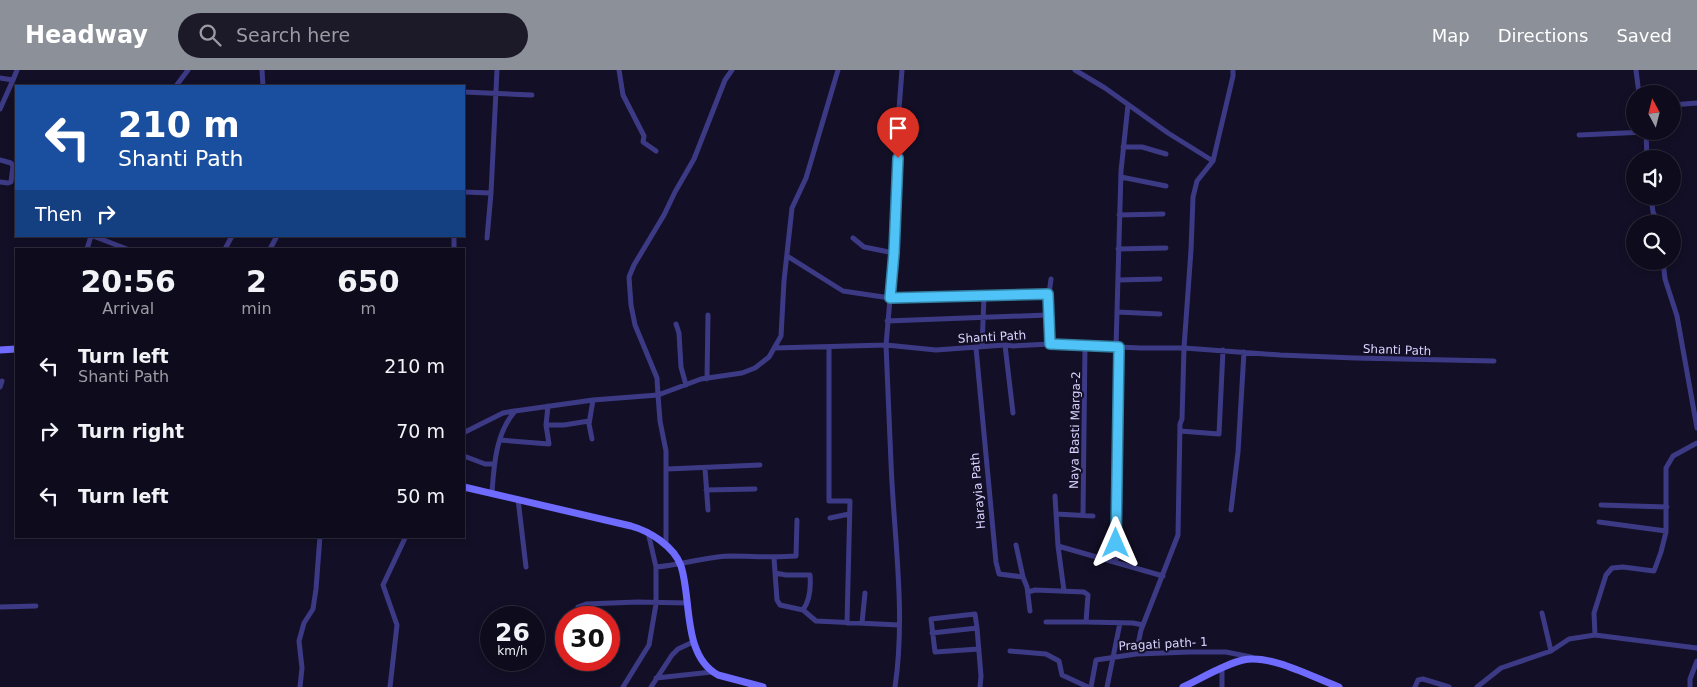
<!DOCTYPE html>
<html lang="en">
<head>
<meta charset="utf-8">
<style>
	:root { --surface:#0e0b1c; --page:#1c1929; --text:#f1f3f6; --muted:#9b9ba3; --line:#2e2b3b; --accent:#8c9099 }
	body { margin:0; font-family:"DejaVu Sans",sans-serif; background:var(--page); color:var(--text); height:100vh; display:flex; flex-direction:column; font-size:19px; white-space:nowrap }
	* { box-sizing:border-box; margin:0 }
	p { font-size:16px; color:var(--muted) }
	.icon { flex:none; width:28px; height:28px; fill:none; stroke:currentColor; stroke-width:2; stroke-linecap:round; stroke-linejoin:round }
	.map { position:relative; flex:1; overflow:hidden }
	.details { position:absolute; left:15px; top:178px; width:450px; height:290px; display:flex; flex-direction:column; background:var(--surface); border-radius:0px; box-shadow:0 2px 8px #0003,0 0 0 1px var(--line) }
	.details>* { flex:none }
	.top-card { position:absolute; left:15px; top:15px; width:450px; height:152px; border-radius:0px; box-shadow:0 2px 8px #0003,0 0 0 1px var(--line); background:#1a4fa0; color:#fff; overflow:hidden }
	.needle { width:32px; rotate:353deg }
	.controls { position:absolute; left:1626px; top:15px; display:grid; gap:10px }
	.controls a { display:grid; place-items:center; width:55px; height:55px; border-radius:50%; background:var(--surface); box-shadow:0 2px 8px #0003,0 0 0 1px var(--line); font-size:25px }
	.speed { position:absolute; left:480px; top:536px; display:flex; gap:10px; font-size:25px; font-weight:700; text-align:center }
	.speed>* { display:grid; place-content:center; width:65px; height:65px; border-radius:50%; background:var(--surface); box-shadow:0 2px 8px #0003,0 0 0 1px var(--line); line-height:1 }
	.speed small { font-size:12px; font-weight:400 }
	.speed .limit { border:8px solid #d22; background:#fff; color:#111 }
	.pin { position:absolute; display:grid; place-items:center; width:42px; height:42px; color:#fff; margin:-51px -21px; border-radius:50% 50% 50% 0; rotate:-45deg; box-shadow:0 0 5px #0007 }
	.pin .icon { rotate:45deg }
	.me { position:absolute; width:55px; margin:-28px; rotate:0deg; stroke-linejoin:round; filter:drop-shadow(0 0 4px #0008) }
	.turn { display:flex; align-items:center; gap:18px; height:105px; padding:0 20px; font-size:22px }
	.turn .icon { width:65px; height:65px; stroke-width:2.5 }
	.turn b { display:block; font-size:35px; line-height:42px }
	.then { display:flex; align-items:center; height:48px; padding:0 20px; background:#0003; gap:10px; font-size:19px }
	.eta { display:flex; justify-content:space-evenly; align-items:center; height:85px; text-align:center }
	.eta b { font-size:30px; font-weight:700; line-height:35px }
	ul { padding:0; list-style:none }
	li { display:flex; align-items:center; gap:15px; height:65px; padding:0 20px }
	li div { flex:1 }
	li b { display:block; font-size:19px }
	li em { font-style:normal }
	header { display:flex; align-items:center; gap:30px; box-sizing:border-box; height:70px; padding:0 25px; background:var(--accent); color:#fff }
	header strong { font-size:24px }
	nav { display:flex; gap:28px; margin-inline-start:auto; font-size:18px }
	.search { width:350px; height:45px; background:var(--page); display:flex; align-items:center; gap:12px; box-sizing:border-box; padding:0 18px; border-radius:28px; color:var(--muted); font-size:19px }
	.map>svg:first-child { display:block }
</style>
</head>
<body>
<header>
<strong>Headway</strong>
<div class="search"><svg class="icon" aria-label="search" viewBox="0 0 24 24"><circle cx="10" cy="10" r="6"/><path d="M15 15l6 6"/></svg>Search here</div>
<nav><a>Map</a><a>Directions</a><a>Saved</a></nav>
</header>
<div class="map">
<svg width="1697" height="617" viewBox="0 0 1697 617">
	<rect width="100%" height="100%" fill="#130f26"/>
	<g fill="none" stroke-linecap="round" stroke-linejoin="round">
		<!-- street -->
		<path stroke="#3d3a85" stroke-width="5" d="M262 0 263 16
			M619 0 623 25 644 66 643 72 656 81
			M902 0 899 39 894 183 886 275 936 280 1005 275 1013 276 1050 274 1141 278H1184L1280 285 1355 288 1494 291
			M1075 0 1105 18 1168 63 1213 91
			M1636 0 1639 24
			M0 8 13 10 17 0
			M176 16 188 0
			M464 22 532 25
			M1672 35 1697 33
			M0 39 13 10
			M1646 61 1647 89
			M1579 65 1646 62
			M1123 77H1142L1166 84
			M0 90 11 93 13 96 11 112 8 113 0 112
			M1121 107 1166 116
			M464 122 491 123
			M1651 126 1653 142 1659 154
			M1119 145 1163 144
			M93 166 127 179
			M454 166V179
			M487 168 491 123 497 0
			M853 168 864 177 894 183
			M87 179 91 166
			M225 179 232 166
			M270 179 277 166
			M1118 179 1166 178
			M787 186 843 221 890 228 1049 224
			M1663 191 1665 209 1677 246 1697 358
			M1118 210 1160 209
			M1117 242 1160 244
			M887 251 1048 245
			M676 254 679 263 681 297 686 315
			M1050 274 1049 224 1051 209
			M1005 275 1013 343
			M829 277V431H850L847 553
			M982 277 984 226
			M1116 277 1121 101 1128 35
			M774 278 886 275C888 314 889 354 891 393 894 468 906 543 895 617
			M976 278 996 492 999 504 1023 507 1027 517 1030 541
			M707 309 708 245
			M0 317 2 311
			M658 325 657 308 635 255 631 235 629 207 634 195 664 145 675 122 694 89 725 10 732 0
			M658 325 660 351 666 381V476
			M546 355H564L589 351
			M1180 361 1219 364 1223 280
			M465 362 503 343 514 341
			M592 369 589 354 593 330
			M500 370 549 374 546 355 548 336
			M464 386 485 394H494
			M705 398 708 440
			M667 399 760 395
			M706 420 755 419
			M492 422C494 394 496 363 515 341L593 330 658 325 701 309 742 303 755 298 769 287 781 266 784 211 792 138 806 108 838 0
			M1055 426 1058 476 1064 521
			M518 429 526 497
			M1601 435 1667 437
			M1231 440 1238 382 1244 282
			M1056 444 1093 446
			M1083 445 1085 276
			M830 448 849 444
			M1599 452 1666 461
			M1016 475 1023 507
			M1058 476 1163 506
			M774 488 777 530 780 535 803 540C810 530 811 517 810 505H786L775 503
			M1116 492 1119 277
			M656 497C680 495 705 487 729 486 752 486 773 488 796 486L797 450
			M1028 522 1035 520 1084 522 1088 525 1086 552 1133 553 1143 555
			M0 537 36 536
			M578 537 586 534 637 532 688 533
			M803 540 816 551 899 555
			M1542 543 1551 581
			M1046 552H1086
			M862 553 865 523
			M977 558 981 606 980 617
			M932 563 977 558 975 544 931 549 935 582 979 579
			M1595 565 1594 543 1606 505 1612 498 1623 497 1654 501 1661 482 1666 462V398L1673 386 1697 373
			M1010 581 1046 584 1059 591 1062 605 1088 617
			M1136 584 1141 560 1178 465 1180 354 1182 349 1184 278 1191 180 1193 127 1197 111 1213 91 1233 6V0
			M1222 599V617
			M656 608 712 602
			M300 617 302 598 299 571 304 553 313 539 316 519 320 466
			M390 617 397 555 383 515 406 466
			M623 617 649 575 656 534V497L648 462
			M651 617 672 585 678 579 693 572
			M1091 617 1096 590 1136 584 1190 582H1226L1251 587
			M1107 617 1120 553
			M1415 617 1418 610 1423 609 1449 617
			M1477 617 1501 598 1551 581 1569 569 1595 565 1697 578
			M1690 617V609L1697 591"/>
		<!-- secondary -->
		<path stroke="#6f6bff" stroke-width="7" d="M0 280 16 279
			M464 417 631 456C649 461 674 476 681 496 692 530 682 585 718 605L763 617
			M1183 617C1200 609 1225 594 1243 590 1271 584 1312 607 1339 617"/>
	</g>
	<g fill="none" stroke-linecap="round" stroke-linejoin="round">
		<!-- route casing -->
		<g stroke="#337fa1" stroke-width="12">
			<path id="route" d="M898 88 894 183 890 228 1048 224 1050 274 1119 277 1116 473"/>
		</g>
		<!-- route -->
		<use href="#route" stroke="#4fc3f7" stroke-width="9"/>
	</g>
	<g text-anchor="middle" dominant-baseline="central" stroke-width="4" stroke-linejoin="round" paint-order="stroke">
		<!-- street labels -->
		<g font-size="12" fill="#d9d4ff" stroke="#130f26">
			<text transform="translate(992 267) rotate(-3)">Shanti Path</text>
			<text transform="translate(1397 280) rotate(2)">Shanti Path</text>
			<text transform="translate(1075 360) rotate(-89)">Naya Basti Marga-2</text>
			<text transform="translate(978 421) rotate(-95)">Harayia Path</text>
			<text transform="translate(1163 574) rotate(-3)">Pragati path- 1</text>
		</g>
	</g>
</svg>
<div class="controls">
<a><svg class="needle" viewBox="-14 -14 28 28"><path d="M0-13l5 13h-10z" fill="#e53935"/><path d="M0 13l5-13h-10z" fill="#9b9ba3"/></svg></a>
<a><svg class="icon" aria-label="sound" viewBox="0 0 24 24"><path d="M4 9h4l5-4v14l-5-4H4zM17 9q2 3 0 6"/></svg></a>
<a><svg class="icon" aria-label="search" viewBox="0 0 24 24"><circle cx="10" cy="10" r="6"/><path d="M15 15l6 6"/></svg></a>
</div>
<div class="speed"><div>26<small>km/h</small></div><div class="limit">30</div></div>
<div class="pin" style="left:898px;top:88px;background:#d93025"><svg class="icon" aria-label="arrive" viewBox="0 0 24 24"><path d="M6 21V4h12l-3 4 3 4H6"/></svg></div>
<svg class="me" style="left:1116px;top:473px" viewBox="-20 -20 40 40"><path d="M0-17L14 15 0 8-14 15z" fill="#4fc3f7" stroke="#fff" stroke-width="4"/></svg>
<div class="top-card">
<div class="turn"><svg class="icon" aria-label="left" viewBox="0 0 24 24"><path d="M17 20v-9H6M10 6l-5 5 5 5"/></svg><div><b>210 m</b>Shanti Path</div></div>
<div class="then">Then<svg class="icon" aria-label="right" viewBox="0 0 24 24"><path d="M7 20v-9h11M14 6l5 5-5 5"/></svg></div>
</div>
<section class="details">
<div class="eta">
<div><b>20:56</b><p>Arrival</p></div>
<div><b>2</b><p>min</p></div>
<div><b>650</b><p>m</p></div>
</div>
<ul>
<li><svg class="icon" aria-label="left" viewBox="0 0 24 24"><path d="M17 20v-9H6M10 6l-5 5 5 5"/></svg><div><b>Turn left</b><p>Shanti Path</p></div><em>210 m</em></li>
<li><svg class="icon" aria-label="right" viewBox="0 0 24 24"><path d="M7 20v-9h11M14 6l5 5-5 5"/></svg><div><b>Turn right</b></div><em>70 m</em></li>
<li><svg class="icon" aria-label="left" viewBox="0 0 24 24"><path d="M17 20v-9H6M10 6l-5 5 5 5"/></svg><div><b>Turn left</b></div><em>50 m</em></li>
</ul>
</section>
</div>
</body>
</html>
